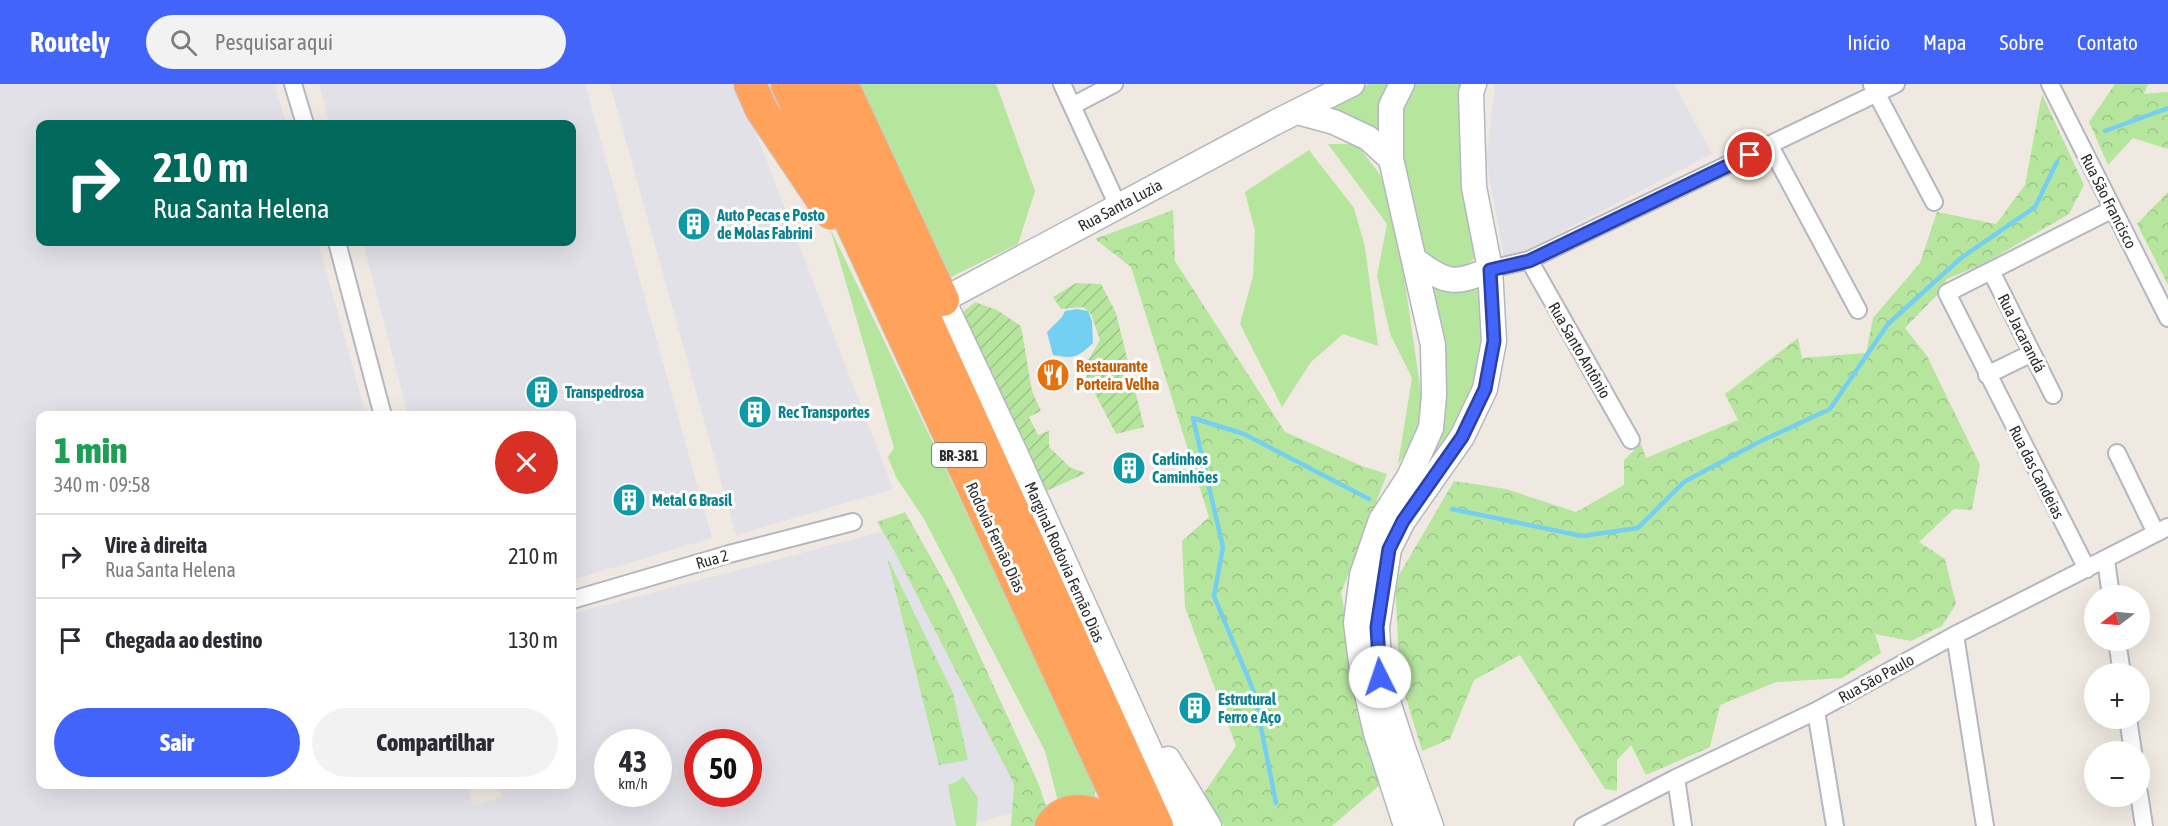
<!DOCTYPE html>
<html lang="pt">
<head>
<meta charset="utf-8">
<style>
	:root { --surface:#fff; --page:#f2f2f3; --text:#2b2b33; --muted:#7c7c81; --line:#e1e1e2; --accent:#4264fb }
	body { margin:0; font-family:"Asap Condensed",sans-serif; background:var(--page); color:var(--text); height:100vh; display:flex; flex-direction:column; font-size:22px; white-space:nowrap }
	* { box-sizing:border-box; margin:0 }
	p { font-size:20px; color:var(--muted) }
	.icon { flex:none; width:33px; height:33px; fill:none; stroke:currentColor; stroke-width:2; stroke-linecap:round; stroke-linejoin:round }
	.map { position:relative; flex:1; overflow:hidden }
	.panel { position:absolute; left:36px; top:327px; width:540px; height:378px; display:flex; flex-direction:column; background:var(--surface); border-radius:12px; box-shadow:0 6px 24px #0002 }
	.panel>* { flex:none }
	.hud { position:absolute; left:36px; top:36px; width:540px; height:126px; border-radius:12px; box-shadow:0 6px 24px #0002; background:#00695c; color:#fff; overflow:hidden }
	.needle { width:39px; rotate:254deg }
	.fabs { position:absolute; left:2084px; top:501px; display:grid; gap:12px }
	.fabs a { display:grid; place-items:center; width:66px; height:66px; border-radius:50%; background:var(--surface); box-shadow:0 6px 24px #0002; font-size:30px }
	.speed { position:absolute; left:594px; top:645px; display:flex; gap:12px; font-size:30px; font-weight:700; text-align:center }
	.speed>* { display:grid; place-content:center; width:78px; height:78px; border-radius:50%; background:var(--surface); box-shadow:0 6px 24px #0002; line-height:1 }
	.speed small { font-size:15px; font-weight:400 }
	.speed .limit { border:9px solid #d22; background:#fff; color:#111 }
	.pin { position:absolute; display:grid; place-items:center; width:51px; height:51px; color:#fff; margin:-26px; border:3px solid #fff; border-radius:50%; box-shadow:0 2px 6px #0007 }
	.me { position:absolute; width:66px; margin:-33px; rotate:356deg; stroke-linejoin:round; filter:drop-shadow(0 0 4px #0008) }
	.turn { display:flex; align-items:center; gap:21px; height:126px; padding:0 18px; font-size:27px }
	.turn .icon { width:78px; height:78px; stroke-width:2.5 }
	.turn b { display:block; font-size:42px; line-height:51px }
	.round { display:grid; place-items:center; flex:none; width:63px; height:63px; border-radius:32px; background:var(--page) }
	.overview { display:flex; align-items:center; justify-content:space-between; height:102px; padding:0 18px }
	h1 { font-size:36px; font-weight:800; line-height:45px; color:#1e9e55 }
	.cta { display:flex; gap:12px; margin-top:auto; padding:12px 18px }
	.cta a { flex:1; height:69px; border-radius:36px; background:var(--accent); color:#fff; font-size:24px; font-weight:800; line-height:69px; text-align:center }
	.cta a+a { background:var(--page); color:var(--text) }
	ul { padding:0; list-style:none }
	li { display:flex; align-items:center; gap:18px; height:84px; padding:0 18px; border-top:2px solid var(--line) }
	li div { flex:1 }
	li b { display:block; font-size:22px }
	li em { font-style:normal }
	header { display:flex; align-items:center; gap:36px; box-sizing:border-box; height:84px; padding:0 30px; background:var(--accent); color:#fff }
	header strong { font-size:28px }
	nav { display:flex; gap:33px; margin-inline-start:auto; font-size:21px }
	.search { width:420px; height:54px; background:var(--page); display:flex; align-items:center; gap:15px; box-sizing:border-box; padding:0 21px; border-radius:33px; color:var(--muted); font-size:22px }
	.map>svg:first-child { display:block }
</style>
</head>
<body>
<header>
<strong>Routely</strong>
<div class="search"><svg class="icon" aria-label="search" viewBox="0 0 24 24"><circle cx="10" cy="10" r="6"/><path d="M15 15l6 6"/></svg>Pesquisar aqui</div>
<nav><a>Início</a><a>Mapa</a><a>Sobre</a><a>Contato</a></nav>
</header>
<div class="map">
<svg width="2168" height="742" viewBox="0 0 2168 742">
	<defs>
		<pattern id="forest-crowns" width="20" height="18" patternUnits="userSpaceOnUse" patternTransform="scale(1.5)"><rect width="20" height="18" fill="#b6e59e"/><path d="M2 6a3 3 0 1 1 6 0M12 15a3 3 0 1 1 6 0" fill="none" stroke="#9dc588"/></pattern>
		<pattern id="garden-furrows" width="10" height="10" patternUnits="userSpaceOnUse" patternTransform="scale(1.5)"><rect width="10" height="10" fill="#b6e59e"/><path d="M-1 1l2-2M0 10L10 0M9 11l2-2" fill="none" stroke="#9dc588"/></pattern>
	</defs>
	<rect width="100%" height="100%" fill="#efe9e1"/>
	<!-- industrial -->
	<path fill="#e3e1e8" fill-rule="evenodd" d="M0 0H275L286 40H40V158H318L366 331 40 332V700H466L473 722 502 713 498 701 572 700V530L892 445 1034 724 962 742H0ZM608 658H658V710H608ZM698 658H748V710H698Z
		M319 0H585L712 454 572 496V332L408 331 363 158H572V40H330Z
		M610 0H737L893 405 736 451Z
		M1495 0H1674L1712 70 1505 177 1486 76Z"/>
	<!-- grass -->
	<path fill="#b6e59e" d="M860 0H996L1035 107 1018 160 951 193Z
		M1369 0H1388L1376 50 1322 18 1348 11Z
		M1407 0H1468L1478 171C1455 193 1453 189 1426 178L1396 50Z
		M1328 60H1357L1381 92 1401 171 1423 323 1414 357 1398 380 1412 294 1390 250 1377 192 1387 140Z
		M1309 66 1354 124 1365 163 1378 262 1343 250 1311 278 1282 323 1240 240 1253 192 1255 147 1245 108Z
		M830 144 1095 697V712L1064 715 1099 720V704L1112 733 1060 725 1045 667 924 435 896 393 888 373 894 364Z
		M1484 196 1486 253 1468 326 1414 397 1429 369 1426 198Z
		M963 692 978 714 976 742H956L948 701 958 697Z"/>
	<!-- forest -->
	<path fill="url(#forest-crowns)" d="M2115 0H2148L2144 10 2168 8V65L2133 54 2108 81 2089 38Z
		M2042 10 2084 101 2069 130 1985 179 1947 195 1938 210 1905 244 1927 272 1980 381 1972 426 1954 425 1919 458 1945 475 1956 520 1942 542 1911 557 1875 550 1881 569 1842 594 1776 598 1720 621 1710 663 1646 691 1631 661 1617 676V707L1605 705 1520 571 1474 596 1450 655 1422 667 1400 594 1395 498 1454 397 1506 405 1576 428 1624 401V376L1641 360 1646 374 1738 336 1725 310 1798 254 1802 274 1866 269 1873 234 1920 179 1937 128 1996 140 2025 101Z
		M2168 108V201L2137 140Z
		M1173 126 1175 177 1285 348 1362 382 1387 390 1341 509 1380 701 1332 742H1224L1202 712 1236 662 1185 523 1182 457 1209 433 1131 183 1095 155Z
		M905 428 952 511 1039 701 1050 734 1045 742H1011L1014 700 891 461 877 438Z
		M887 473 953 609 968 676 939 681Z"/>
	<!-- garden -->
	<path fill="url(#garden-furrows)" d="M1076 199 1101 200 1116 229 1144 343 1116 350 1087 294 1084 283 1100 256 1091 230 1083 223 1061 225 1053 213Z
		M975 218 997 226 1021 242 1032 307 1041 327 1029 333 1038 351 1049 347V363L1071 384 1086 389 1044 408 963 228Z"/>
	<!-- water -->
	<path fill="#75cff0" d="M1077 225 1088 227 1092 237 1093 259C1077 274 1074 275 1053 271L1047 248 1062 233 1065 227Z"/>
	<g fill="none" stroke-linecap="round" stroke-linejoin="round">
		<!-- stream -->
		<path stroke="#75cff0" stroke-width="4.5" d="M2105 47 2168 24
			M1452 425 1582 452 1638 444 1684 398 1757 359 1830 325 1888 240 1961 174 2035 123 2057 78
			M1276 719 1254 608 1214 512 1223 463 1193 334 1244 350 1369 415"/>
		<!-- minor casing -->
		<g stroke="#b4b7c1" stroke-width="20">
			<path id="minor" d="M293 0 305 40
				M1062 0 1118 122
				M2050 0 2168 234
				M1872 1 1934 118
				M1072 22 1114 0
				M1770 62 1858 226
				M337 158 383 332
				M1529 176 1631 356
				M1490 185 1529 176 1896 0
				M1991 187 2053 311
				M1987 291 2032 269
				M2117 369 2156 449
				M2106 476 2111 512
				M2087 485 1947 209 2113 125
				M572 516 729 470 853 438
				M1955 551 1985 742
				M2117 556 2122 590
				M1816 627 1835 742
				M2128 634 2133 668
				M1676 694 1683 742
				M2139 709 2144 742
				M1583 742 1676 694 1816 627 1955 551 2168 443"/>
		</g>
		<!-- secondary casing -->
		<g stroke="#b4b7c1" stroke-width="27">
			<path id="secondary" d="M1402 0 1391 22V75L1433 261 1434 311 1431 344 1409 393 1381 436 1362 491 1356 539 1363 593 1376 649 1406 742
				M1297 28 1334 38 1368 54 1391 75
				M1414 175C1444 199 1455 202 1490 185
				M1168 675 1209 742
				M1184 742 1013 364 943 216 1274 39 1352 0
				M1431 742 1402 661 1380 593 1377 543 1389 465 1403 437 1462 353 1485 305 1494 257 1490 185 1474 103 1471 9 1474 0"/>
		</g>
		<!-- motorway casing -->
		<g stroke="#c9c9c9" stroke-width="34">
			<path id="motorway" d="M750 0 761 25 831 129
				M787 0 1130 742
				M818 0 1157 742
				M842 0 943 216
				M1051 742C1066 719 1096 726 1114 742"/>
		</g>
		<!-- minor -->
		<use href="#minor" stroke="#fff" stroke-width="16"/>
		<!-- secondary -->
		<use href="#secondary" stroke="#fff" stroke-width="24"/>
		<!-- motorway -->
		<use href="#motorway" stroke="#ffa35c" stroke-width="32"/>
	</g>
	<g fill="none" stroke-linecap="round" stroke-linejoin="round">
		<!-- route casing -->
		<g stroke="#2b41a3" stroke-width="15">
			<path id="route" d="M1380 593 1377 543 1389 465 1403 437 1462 353 1485 305 1494 257 1490 186 1529 177 1750 71"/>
		</g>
		<!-- route -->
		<use href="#route" stroke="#4264fb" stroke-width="10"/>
	</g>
	<!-- icons -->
	<defs>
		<g id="building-disc" transform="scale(1.725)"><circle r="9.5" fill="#0f9aa8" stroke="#fff"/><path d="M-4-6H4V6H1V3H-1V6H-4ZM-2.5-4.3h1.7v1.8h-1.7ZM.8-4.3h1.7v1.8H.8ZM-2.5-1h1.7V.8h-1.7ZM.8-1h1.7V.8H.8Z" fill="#fff"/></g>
		<g id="restaurant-disc" transform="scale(1.725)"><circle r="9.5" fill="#e8710a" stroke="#fff"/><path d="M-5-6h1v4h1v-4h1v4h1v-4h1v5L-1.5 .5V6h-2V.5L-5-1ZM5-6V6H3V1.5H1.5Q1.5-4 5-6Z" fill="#fff"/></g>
	</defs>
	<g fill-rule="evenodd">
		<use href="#building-disc" x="694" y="140"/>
		<use href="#restaurant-disc" x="1053" y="291"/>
		<use href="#building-disc" x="542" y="308"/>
		<use href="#building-disc" x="755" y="328"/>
		<use href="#building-disc" x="1129" y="384"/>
		<use href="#building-disc" x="629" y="416"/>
		<use href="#building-disc" x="1195" y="624"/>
	</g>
	<g text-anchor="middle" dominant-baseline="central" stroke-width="6" stroke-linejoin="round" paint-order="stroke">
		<!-- shield labels -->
		<rect fill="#fff" stroke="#6d6d6d" stroke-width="1.5" x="932" y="359" width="54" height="24" rx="4.5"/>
		<g font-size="15" font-weight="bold" fill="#2e2e2e">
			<text x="959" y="371">BR-381</text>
		</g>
		<!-- street labels -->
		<g font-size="16" fill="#2e2e2e" stroke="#fff">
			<text transform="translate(2109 117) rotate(63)">Rua São Francisco</text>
			<text transform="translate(1120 121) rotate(-28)">Rua Santa Luzia</text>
			<text transform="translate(2022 249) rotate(63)">Rua Jacarandá</text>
			<text transform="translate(1580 266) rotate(60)">Rua Santo Antônio</text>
			<text transform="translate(2037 388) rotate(63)">Rua das Candeias</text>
			<text transform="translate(996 453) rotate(65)">Rodovia Fernão Dias</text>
			<text transform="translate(712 475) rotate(-16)">Rua 2</text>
			<text transform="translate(1065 478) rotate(66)">Marginal Rodovia Fernão Dias</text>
			<text transform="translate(1876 594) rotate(-29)">Rua São Paulo</text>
		</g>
		<!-- culture labels -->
		<g font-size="16" font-weight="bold" fill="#0d838f" stroke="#fff" text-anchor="start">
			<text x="717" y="131">Auto Pecas e Posto<tspan x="717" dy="18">de Molas Fabrini</tspan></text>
			<text x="565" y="308">Transpedrosa</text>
			<text x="778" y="328">Rec Transportes</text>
			<text x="1152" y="375">Carlinhos<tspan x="1152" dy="18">Caminhões</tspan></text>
			<text x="652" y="416">Metal G Brasil</text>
			<text x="1218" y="615">Estrutural<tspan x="1218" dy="18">Ferro e Aço</tspan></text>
		</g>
		<!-- food labels -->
		<g font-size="16" font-weight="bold" fill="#c56008" stroke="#fff" text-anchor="start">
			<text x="1076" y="282">Restaurante<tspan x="1076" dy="18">Porteira Velha</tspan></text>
		</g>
	</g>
</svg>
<div class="fabs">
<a><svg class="needle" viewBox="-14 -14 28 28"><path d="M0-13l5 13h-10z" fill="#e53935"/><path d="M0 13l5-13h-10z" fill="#7c7c81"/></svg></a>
<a>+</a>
<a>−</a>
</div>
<div class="speed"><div>43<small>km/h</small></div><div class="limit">50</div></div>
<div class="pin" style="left:1750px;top:71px;background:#d93025"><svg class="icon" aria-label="arrive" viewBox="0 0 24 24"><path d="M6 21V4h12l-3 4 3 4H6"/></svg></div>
<svg class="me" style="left:1380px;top:593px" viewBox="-20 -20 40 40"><circle r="19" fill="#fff"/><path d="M0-13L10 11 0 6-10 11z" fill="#4264fb"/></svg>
<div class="hud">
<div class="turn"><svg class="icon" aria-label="right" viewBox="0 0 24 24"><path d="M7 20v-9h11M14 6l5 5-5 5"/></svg><div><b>210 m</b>Rua Santa Helena</div></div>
</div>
<section class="panel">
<div class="overview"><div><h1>1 min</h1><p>340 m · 09:58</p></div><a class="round" style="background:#d93025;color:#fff"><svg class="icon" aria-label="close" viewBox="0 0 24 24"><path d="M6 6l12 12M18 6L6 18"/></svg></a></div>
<ul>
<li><svg class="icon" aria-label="right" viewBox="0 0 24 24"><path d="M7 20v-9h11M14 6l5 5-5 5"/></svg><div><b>Vire à direita</b><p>Rua Santa Helena</p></div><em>210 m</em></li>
<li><svg class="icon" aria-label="arrive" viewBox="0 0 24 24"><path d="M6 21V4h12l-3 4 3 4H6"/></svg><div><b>Chegada ao destino</b></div><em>130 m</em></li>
</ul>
<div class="cta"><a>Sair</a><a>Compartilhar</a></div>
</section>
</div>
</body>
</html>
